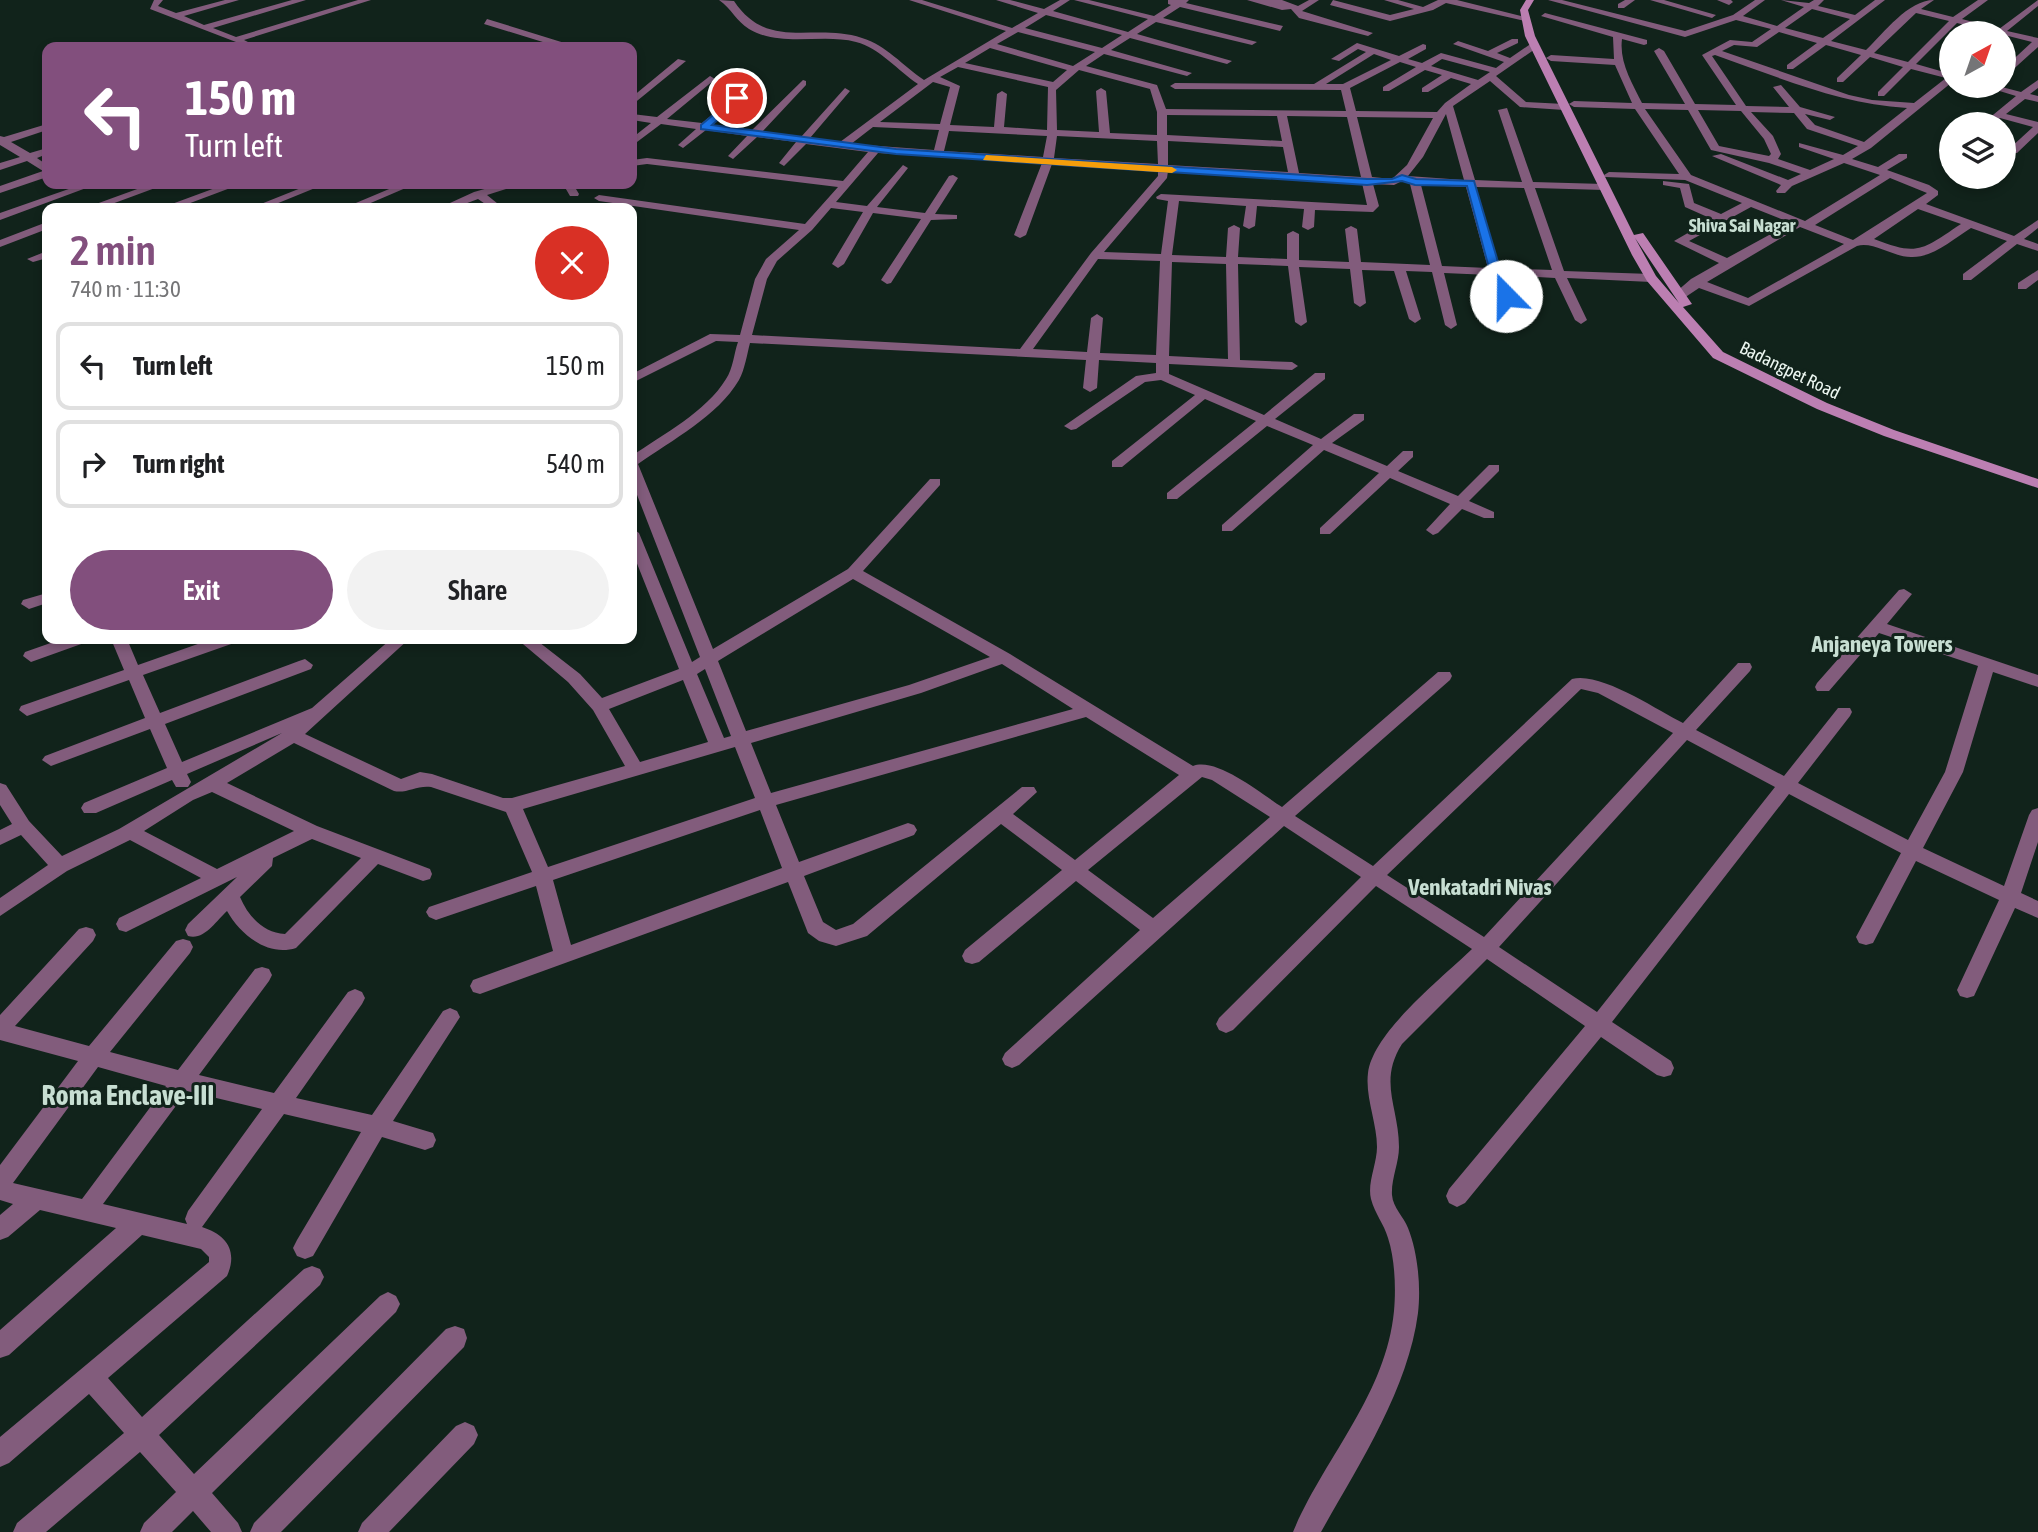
<!DOCTYPE html>
<html lang="en">
<head>
<meta charset="utf-8">
<style>
	:root { --surface:#fff; --page:#f2f2f2; --text:#202124; --muted:#757577; --line:#e0e0e0; --accent:#824f7d }
	body { margin:0; font-family:"Asap Condensed",sans-serif; background:var(--page); color:var(--text); height:100vh; display:flex; flex-direction:column; font-size:26px; white-space:nowrap }
	* { box-sizing:border-box; margin:0 }
	p { font-size:23px; color:var(--muted) }
	.icon { flex:none; width:38px; height:38px; fill:none; stroke:currentColor; stroke-width:2; stroke-linecap:round; stroke-linejoin:round }
	.map { position:relative; flex:1; overflow:hidden }
	.panel { position:absolute; left:42px; top:203px; width:595px; height:441px; display:flex; flex-direction:column; background:var(--surface); border-radius:14px; box-shadow:0 4px 10px #0003 }
	.panel>* { flex:none }
	.top-card { position:absolute; left:42px; top:42px; width:595px; height:147px; border-radius:14px; box-shadow:0 4px 10px #0003; background:#824f7d; color:#fff; overflow:hidden }
	.needle { width:46px; rotate:40deg }
	.controls { position:absolute; left:1939px; top:21px; display:grid; gap:14px }
	.controls a { display:grid; place-items:center; width:77px; height:77px; border-radius:50%; background:var(--surface); box-shadow:0 4px 10px #0003; font-size:35px }
	.pin { position:absolute; display:grid; place-items:center; width:60px; height:60px; color:#fff; margin:-30px; border:4px solid #fff; border-radius:50%; box-shadow:0 2px 7px #0007 }
	.me { position:absolute; width:77px; margin:-38px; rotate:338deg; stroke-linejoin:round; filter:drop-shadow(0 0 5px #0008) }
	.turn { display:flex; align-items:center; gap:24px; height:147px; padding:0 28px; font-size:32px }
	.turn .icon { width:91px; height:91px; stroke-width:2.5 }
	.turn b { display:block; font-size:49px; line-height:60px }
	.round { display:grid; place-items:center; flex:none; width:74px; height:74px; border-radius:37px; background:var(--page) }
	.headline { display:flex; align-items:center; justify-content:space-between; height:119px; padding:0 28px }
	h1 { font-size:42px; font-weight:600; line-height:52px; color:var(--accent) }
	.action { display:flex; gap:14px; margin-top:auto; padding:14px 28px }
	.action a { flex:1; height:80px; border-radius:42px; background:var(--accent); color:#fff; font-size:28px; font-weight:600; line-height:80px; text-align:center }
	.action a+a { background:var(--page); color:var(--text) }
	ul { padding:0; list-style:none }
	li { display:flex; align-items:center; gap:21px; height:88px; margin:0 14px 10px; padding:0 14px; border:4px solid var(--line); border-radius:14px }
	li div { flex:1 }
	li b { display:block; font-size:26px }
	li em { font-style:normal }
	.map>svg:first-child { display:block }
</style>
</head>
<body>
<div class="map">
<svg width="2038" height="1532" viewBox="0 0 2038 1532">
	<rect width="100%" height="100%" fill="#11231b"/>
	<g fill="none" stroke-linecap="round" stroke-linejoin="round">
		<!-- street -->
		<path fill="#825c7c" fill-rule="evenodd" d="M154 0H163L158 6 176 13 225 0H239L184 16 204 25 292 0H306L213 28 236 37 358 0H371L244 40 250 43 249 47 150 9Z
			M719 0 734 1C768 52 813 22 862 38 886 45 903 66 924 80L1006 31 909 0H922L1012 28 1038 13 996 0H1010L1044 9 1060 0H1070L1053 11 1128 32 1148 19 1074 0H1089L1154 16 1171 5 1168 4V0H1189L1186 3 1283 26 1280 31 1180 7 1163 18 1257 42 1252 45 1156 22 1137 34 1232 61 1227 64 1130 38 1111 50 1192 73 1187 76 1104 54 1086 66 1157 85 1166 109 1346 111 1341 90 1175 89 1170 86 1175 83 1314 84 1366 52 1358 49 1339 61 1331 59 1357 43 1399 56 1423 44 1426 45V49L1408 59 1422 63 1441 53 1496 68 1504 62 1453 44 1458 41 1488 51 1512 39H1518V43L1497 53 1510 58 1532 43H1538V47L1496 76 1526 102 1564 104 1569 107 1564 110 1520 107 1490 81 1453 106 1475 180 1522 182 1498 110 1507 108 1533 182 1604 184 1609 187 1604 190 1535 188 1564 271 1651 274 1657 278 1651 282 1567 278 1587 320 1581 324 1575 320 1555 278 1502 275 1523 320 1517 324 1511 320 1490 275 1444 273 1457 325 1451 329 1445 325 1432 272 1406 271 1421 319 1415 323 1409 319 1394 271 1362 270 1366 303 1360 307 1354 303 1350 269 1299 267 1307 322 1301 326 1295 322 1288 266 1238 264 1240 360 1292 362 1298 366 1292 370 1169 364V374L1264 415 1315 373H1325V379L1275 419 1321 439 1354 414H1364V420L1332 443 1387 466 1403 451H1413V457L1398 471 1458 496 1489 465H1499V471L1469 501 1494 512V518H1484L1462 509 1438 533 1433 535 1426 530 1450 504 1390 478 1330 534H1320V528L1379 473 1324 450 1232 531H1222V525L1313 445 1267 426 1177 499H1167V493L1256 421 1205 399 1122 467H1112V461L1195 395 1161 380 1145 382 1076 429 1071 430 1064 426 1136 376 1156 373V363L1099 360 1097 388 1090 392 1083 388 1086 360 750 343C747 354 745 369 739 380 718 416 672 440 638 464L713 649 848 569 930 479H940V485L863 571 1010 654 1193 766C1217 757 1261 794 1282 807L1438 672H1450L1452 676 1450 680 1295 816 1373 866 1572 679C1600 671 1657 710 1683 723L1738 663H1750L1752 667 1750 671 1696 730 1784 776 1838 708H1850L1852 712 1850 716 1798 783 1908 840 1945 772 1978 666 1879 633 1829 691H1817L1815 687 1817 683 1899 590 1904 589 1912 594 1887 624 2038 675V687L1993 672 1963 772 1923 848 2004 886 2029 815 2032 810 2038 808V842L2021 893 2038 901V918L2015 908 1974 996 1967 998 1960 996 1957 990 1999 900 1916 861 1873 943 1866 945 1859 943 1856 937 1901 853 1789 794 1612 1022 1671 1061 1674 1068 1671 1075 1664 1077 1657 1075 1601 1037 1465 1203 1457 1207 1449 1203 1446 1196 1449 1189 1585 1026 1487 959 1402 1044C1378 1082 1399 1107 1399 1147 1399 1163 1391 1179 1392 1195 1393 1208 1404 1217 1408 1228 1418 1253 1421 1287 1418 1313 1408 1390 1358 1466 1321 1532H1293C1324 1458 1386 1395 1394 1311 1396 1289 1395 1259 1388 1238 1384 1224 1375 1214 1371 1199 1367 1183 1377 1164 1377 1147 1377 1123 1365 1097 1368 1073 1373 1032 1442 978 1472 949L1376 886 1233 1030 1226 1033 1219 1030 1216 1024 1219 1018 1361 877 1284 826 1019 1065 1012 1068 1005 1065 1002 1059 1005 1053 1140 930 1076 881 979 962 972 964 965 962 962 956 965 950 1062 870 1001 824 867 936 836 946 819 941 808 933 788 882 480 994 473 992 470 986 473 980 553 951 536 886 436 920 429 917 426 912 429 907 532 872 506 812 431 787C417 785 406 794 394 791L294 743 227 783 317 826 430 869 432 874 430 879 423 881 378 864 296 948C267 957 240 934 227 911 216 921 204 941 188 936L185 930 188 924 237 877 126 932 119 930 116 924 119 918 201 878 130 840 67 871 0 916V898L48 865 21 835 0 845V830L12 824 0 805V783L6 785 29 821 62 856 119 829 282 733 187 774 191 782 188 787H176L172 780 96 813H84L81 808 84 803 167 768 150 729 51 766 42 760 45 756 145 718 129 680 27 716 19 710 21 706 124 670 111 639H127L138 665 212 639H236L234 643 143 675 160 713 299 661 305 659 313 665 311 669 165 724 182 762 312 708 391 639H409L305 734 401 779 420 772 432 774 503 798H512L625 766 593 710 568 682 517 639H535L580 674 602 698 679 669 632 551V528L639 533 692 662 700 657 632 482V456C663 434 706 412 726 379 733 369 734 353 738 342L716 341 632 383V374L710 334 740 335 755 279 766 259 799 230 599 201 594 198 599 195 805 224 838 187 647 164 632 166V160L647 158 843 181 868 152 806 144 784 166 779 163 796 142 757 137 733 159 728 156 747 136 706 130 683 148 678 145 696 129 661 124 633 145 632 138 651 123 632 120V114L657 117 710 76 715 79 713 81 667 119 702 123 754 80 757 81V85L712 125 752 130 803 80 806 81V85L762 132 801 137 845 88 850 91 810 138 840 142 918 84C898 71 880 48 856 42 822 33 781 48 749 29 736 21 732 9 719 0ZM1046 15 1122 35 1102 48 1025 28ZM1018 32 1095 52 1073 66 997 44ZM990 48 1067 70 1053 82 965 63ZM1374 54 1391 60 1343 84H1326ZM1442 59 1490 72 1478 80 1431 66ZM1400 62 1416 67 1383 87V91H1389L1425 70 1442 75 1422 88V92H1428L1451 78 1471 84 1445 103 1437 112 1356 111 1350 88ZM958 67 1048 87 1047 130 1004 127 1007 94 1002 91 997 94 994 127 950 125 960 86 940 77ZM1079 70 1150 89 1157 112V135L1110 133 1106 91 1101 88 1096 91 1099 132 1057 130 1056 90ZM933 82 950 87 940 124 880 122ZM1446 114 1464 180 1408 176 1423 157ZM1167 115 1277 116 1282 141 1167 135ZM1287 116 1347 117 1361 177 1299 173ZM1357 117 1433 118 1407 165 1392 179 1372 177ZM873 127 939 130 934 150 851 144ZM949 131 1047 136 1043 157 944 151ZM1057 136 1157 141 1158 164 1054 158ZM1168 141 1283 147 1288 172 1168 165ZM878 153 1042 163 1014 235 1020 238 1026 235 1052 164 1158 171V176L1091 253 1020 349 752 335 767 279 777 261 812 230 831 208 863 212 832 264 838 268 844 264 873 213 921 219 881 280 887 284 891 283 931 220 957 219V215L935 214 958 178 953 175 949 176 925 213 877 207 908 168 903 165 867 206 836 202ZM1168 171 1362 183 1367 205 1161 194 1156 197 1157 199 1168 201 1161 254 1104 252 1167 178ZM1402 181 1410 184 1430 265 1361 262 1357 229 1351 226 1345 229 1349 262 1299 260V234L1293 231 1287 234V259L1238 257 1240 228 1234 225 1228 228 1226 257 1172 255 1179 201 1246 206 1243 226 1249 229 1255 226 1257 206 1304 209 1302 227 1308 230 1314 227 1315 210 1373 212 1379 206 1373 184 1394 185ZM1421 185 1466 187 1488 268 1442 266ZM1476 187 1524 188 1552 270 1500 268ZM1098 259 1160 261 1156 355 1100 353 1103 318 1097 314 1091 318 1087 352 1033 349ZM1172 262 1226 264 1228 359 1169 356ZM853 579 990 657 909 685 746 731 718 661ZM1002 664 1073 709 771 793 751 743 921 693ZM705 669 731 736 724 738 697 674ZM683 680 708 742 640 762 609 709ZM1581 689 1598 693 1673 733 1484 937 1387 875ZM1086 717 1179 775 1075 860 1013 814 1037 792 1034 787H1022L853 924 836 930 823 922 804 876 914 835 917 830 914 825 908 823 799 862 776 805ZM1687 740 1775 787 1597 1012 1499 947ZM735 747 755 798 548 867 523 809ZM1202 777 1212 780 1270 817 1153 918 1088 870ZM212 792 294 831 217 869 144 831 193 800ZM760 810 782 868 571 945 553 880ZM312 839 361 858 285 934C263 933 248 916 240 897L272 866 273 858Z
			M1247 0H1282L1298 6 1309 0H1319L1302 11 1373 33 1368 36 1299 18 1291 9 1282 10Z
			M1333 0 1390 15 1414 9 1384 0H1398L1423 7 1438 0H1457L1529 18 1525 21 1446 3 1433 10 1390 21 1330 5Z
			M1548 0H1562L1685 31 1733 15 1755 0H1765L1743 16 1777 26 1804 7 1781 0 1809 3 1814 0H1824L1818 6 1855 15 1875 0H1885L1831 41 1866 50C1884 33 1908 0 1934 0L1921 9 1953 17 1978 0H1988L1962 19 1999 29 2038 0V6L2007 31 2038 38V47L2007 75 2004 76V68L2032 42 1957 23 1916 64 1951 74V83L1871 148 1852 159 1878 167 1899 154H1907V158L1887 170 1929 185 1938 191V195L1926 204 2014 236 2038 220V228L2024 239 2038 244V251L2017 244 1971 280H1963V274L2007 241 1971 228C1953 239 1933 258 1911 257 1893 257 1873 241 1857 246L1749 306 1699 288 1684 298H1676V292L1691 279 1719 263 1674 241 1712 219 1685 207 1680 188 1663 185V181L1689 184 1694 203 1721 214 1742 203 1685 180 1605 177 1604 175 1609 172 1679 174 1635 109 1574 107 1569 104 1574 101 1632 103 1615 65 1551 61 1546 58 1551 55 1614 59 1613 37 1541 16 1545 13 1647 40V44L1644 45 1622 39C1619 62 1632 83 1642 103L1685 104 1654 51 1659 48 1664 51 1695 104 1736 105 1702 55 1730 40 1752 42 1771 29 1736 20 1685 37ZM1812 9 1850 19 1823 38 1785 28ZM1916 13 1949 21 1908 62 1874 53ZM1779 32 1817 43 1787 65V69H1793L1826 45 1861 55 1837 78V82H1843L1870 57 1903 67 1878 92V96H1884L1911 69 1946 78 1914 103 1872 100 1849 95 1722 51 1734 45 1757 47ZM1715 55C1778 77 1840 104 1907 108L1864 142 1815 125 1805 114 1830 120 1835 117 1800 107 1781 85 1773 87 1789 107 1746 106 1712 56ZM1645 109 1688 110 1711 150 1769 163 1801 174 1788 180 1721 154 1712 156 1781 185 1776 191 1777 193H1785L1792 186 1844 163 1880 175 1805 221 1691 175ZM1698 110 1741 111 1764 139 1771 154 1769 156 1719 146ZM1751 112 1794 113 1807 129 1858 146 1843 155 1799 143V147L1834 159 1810 170 1778 159 1781 154 1773 136ZM1890 178 1927 193 1853 240 1815 225ZM1751 207 1791 223 1727 258 1689 241ZM1918 209 1961 224C1923 249 1919 257 1874 239ZM1800 227 1844 244 1748 298 1707 282Z
			M1625 0H1635L1624 8H1618V4Z
			M1650 0H1664L1716 15 1712 18Z
			M1717 0H1731L1733 2 1729 5Z
			M487 19 571 45 573 47H559L484 24Z
			M678 59 686 61 632 105V97Z
			M2038 80V88L2030 94 2038 96V102L2025 99 2006 114 2038 122V133L2017 153H2009V149L2033 127 2000 118 1993 124H1982L2016 96 1983 86H1998L2021 92Z
			M47 124V130L11 142 30 153 47 148V154L37 158 47 165V177L0 193V186L43 171 27 161 0 170V163L20 157 0 145V136L4 137Z
			M83 184H97L0 220V213Z
			M151 184H166L101 208H85Z
			M226 184H241L177 208H161Z
			M311 184H325L266 208H251Z
			M401 184H415L359 208H344Z
			M502 184H522L487 195 503 208H491L478 199 454 208H439L474 192Z
			M563 184H573L579 194 578 196H570Z
			M47 222V229L0 247V240Z
			M47 251V258L33 262 27 259Z
			M2038 270V280L2026 289H2018V283Z
			M47 593V603L29 609 21 604 23 600Z
			M62 639H86L84 643 31 662 23 656 25 652Z
			M86 927 93 929 96 935 93 941 15 1026 89 1046 176 941 183 939 190 941 193 947 190 953 110 1052 178 1070 255 969 262 967 269 969 272 975 269 981 199 1075 274 1093 348 992 355 989 362 992 365 998 362 1004 296 1098 372 1115 443 1011 450 1008 457 1011 460 1017 393 1121 433 1133 436 1140 433 1147 425 1150 382 1137 313 1256 305 1259 297 1256 293 1248 297 1240 361 1132 284 1114 202 1227C227 1235 238 1251 227 1276L108 1378 142 1417 304 1269 312 1266 320 1269 324 1277 320 1285 159 1435 194 1474 380 1296 388 1292 396 1296 400 1304 396 1312 212 1493 238 1523 242 1532H211L193 1511 172 1532H140L144 1523 176 1492 140 1452 46 1532H13L17 1523 124 1433 89 1394 9 1463 0 1467V1437L209 1262V1257L201 1249 142 1235 9 1355 0 1358V1330L116 1228 40 1210 8 1237 0 1240V1215L13 1204 0 1200V1165L78 1061 0 1040V1015L79 929ZM98 1067 166 1086 82 1199 13 1183ZM187 1091 262 1109 188 1211 185 1219 187 1224 103 1204Z
			M455 1326 464 1329 467 1338 464 1347 281 1532H250L254 1523 446 1329Z
			M465 1422 474 1426 478 1435 474 1444 389 1532H358L362 1523 456 1426Z"/>
		<!-- secondary -->
		<path fill="#bc7fb2" fill-rule="evenodd" d="M1526 0H1534L1528 10 1535 36 1634 235 1643 233 1692 304 1683 307 1723 352 1827 403 1894 430 2038 479V488L1884 436 1817 409 1713 358 1647 281 1632 255 1525 36 1520 10ZM1635 238 1679 303 1656 276Z"/>
	</g>
	<!-- route -->
	<path fill="#1a73e8" stroke="#114b97" stroke-width="2" d="M737 95 740 100 712 125 896 149 1367 179H1392L1402 175 1416 179 1474 181 1501 272 1512 296 1502 298 1490 272 1467 186 1415 185 1402 181 1367 185 896 154 701 129V125Z"/>
	<!-- slow -->
	<path fill="#f59e0b" d="M986 155 1172 167 1177 170 1172 173 983 160Z"/>
	<g text-anchor="middle" dominant-baseline="central" stroke-width="6" stroke-linejoin="round" paint-order="stroke">
		<!-- far-street labels -->
		<g font-size="18" fill="#ecf7f1" stroke="#11231b">
			<text transform="translate(1790 370) rotate(26)">Badangpet Road</text>
		</g>
		<!-- far-neighbourhood labels -->
		<g font-size="19" font-weight="bold" fill="#c7ded2" stroke="#11231b">
			<text x="1742" y="225">Shiva Sai Nagar</text>
		</g>
		<!-- neighbourhood labels -->
		<g font-size="23" font-weight="bold" fill="#c7ded2" stroke="#11231b">
			<text x="1882" y="644">Anjaneya Towers</text>
			<text x="1480" y="887">Venkatadri Nivas</text>
		</g>
		<!-- near-neighbourhood labels -->
		<g font-size="28" font-weight="bold" fill="#c7ded2" stroke="#11231b">
			<text x="128" y="1095">Roma Enclave-III</text>
		</g>
	</g>
</svg>
<div class="controls">
<a><svg class="needle" viewBox="-14 -14 28 28"><path d="M0-13l5 13h-10z" fill="#e53935"/><path d="M0 13l5-13h-10z" fill="#757577"/></svg></a>
<a><svg class="icon" aria-label="layers" viewBox="0 0 24 24"><path d="M12 4l9 5-9 5-9-5zM3 14l9 5 9-5"/></svg></a>
</div>
<div class="pin" style="left:737px;top:98px;background:#d93025"><svg class="icon" aria-label="arrive" viewBox="0 0 24 24"><path d="M6 21V4h12l-3 4 3 4H6"/></svg></div>
<svg class="me" style="left:1506px;top:296px" viewBox="-20 -20 40 40"><circle r="19" fill="#fff"/><path d="M0-13L10 11 0 6-10 11z" fill="#1a73e8"/></svg>
<div class="top-card">
<div class="turn"><svg class="icon" aria-label="left" viewBox="0 0 24 24"><path d="M17 20v-9H6M10 6l-5 5 5 5"/></svg><div><b>150 m</b>Turn left</div></div>
</div>
<section class="panel">
<div class="headline"><div><h1>2 min</h1><p>740 m · 11:30</p></div><a class="round" style="background:#d93025;color:#fff"><svg class="icon" aria-label="close" viewBox="0 0 24 24"><path d="M6 6l12 12M18 6L6 18"/></svg></a></div>
<ul>
<li><svg class="icon" aria-label="left" viewBox="0 0 24 24"><path d="M17 20v-9H6M10 6l-5 5 5 5"/></svg><div><b>Turn left</b></div><em>150 m</em></li>
<li><svg class="icon" aria-label="right" viewBox="0 0 24 24"><path d="M7 20v-9h11M14 6l5 5-5 5"/></svg><div><b>Turn right</b></div><em>540 m</em></li>
</ul>
<div class="action"><a>Exit</a><a>Share</a></div>
</section>
</div>
</body>
</html>
